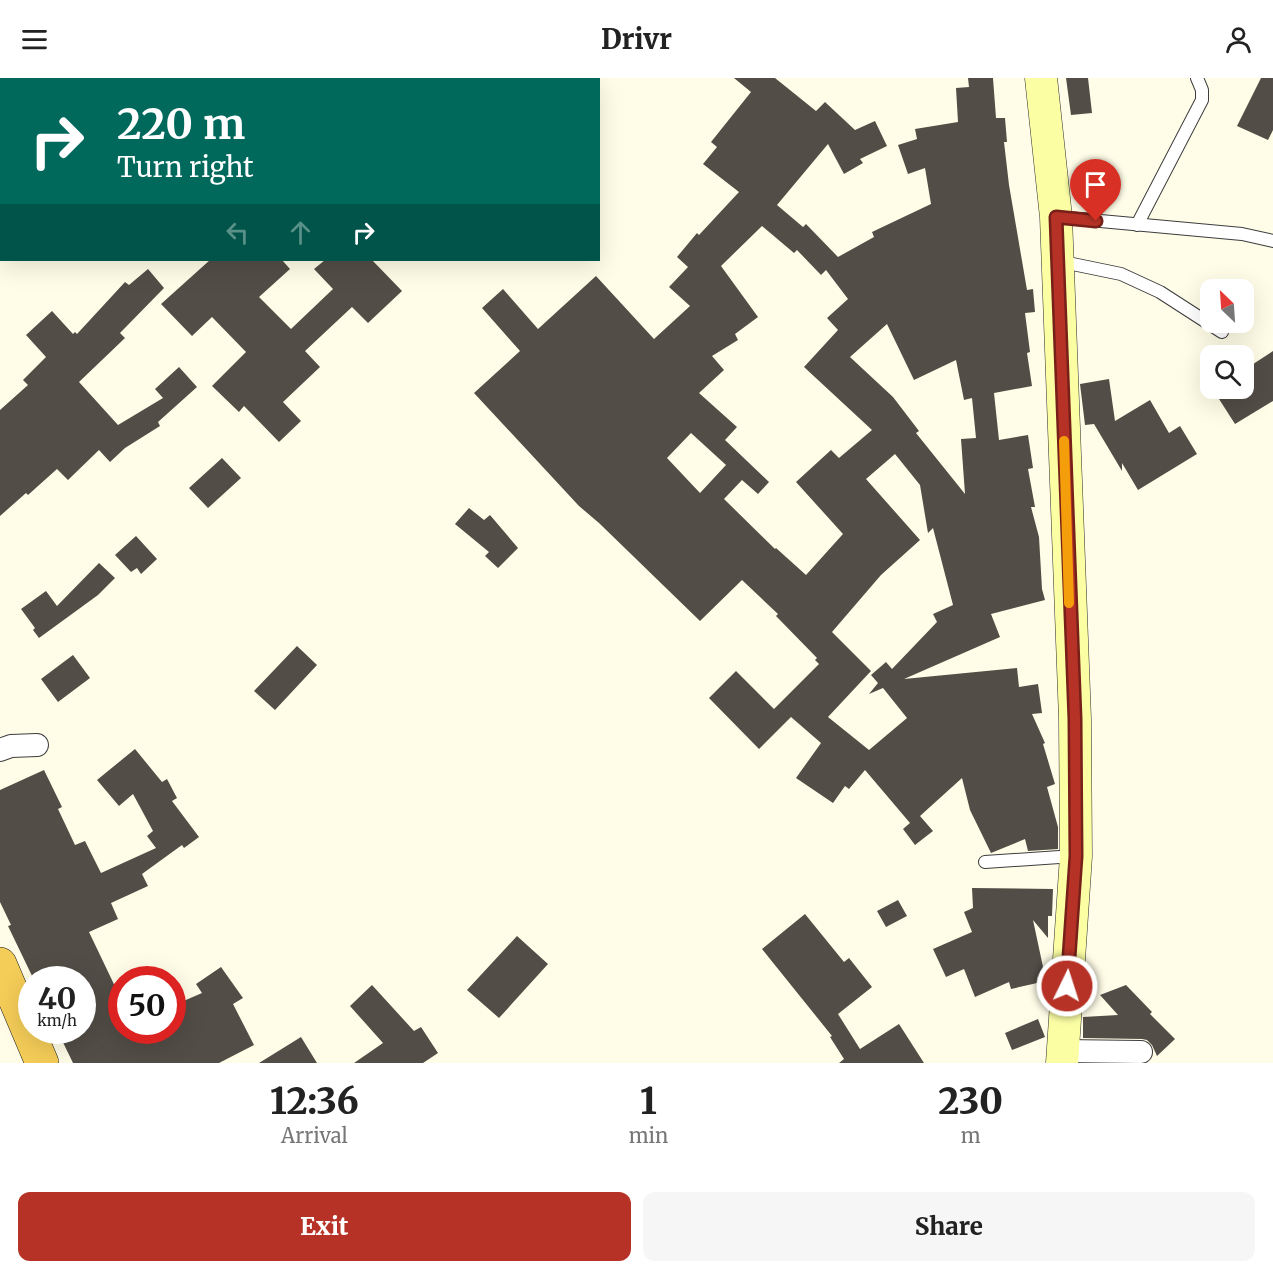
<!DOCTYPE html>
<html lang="en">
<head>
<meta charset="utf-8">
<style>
	:root { --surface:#fff; --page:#f6f6f6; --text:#222; --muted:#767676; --accent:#b63226 }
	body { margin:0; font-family:Merriweather,serif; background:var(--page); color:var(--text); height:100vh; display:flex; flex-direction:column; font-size:22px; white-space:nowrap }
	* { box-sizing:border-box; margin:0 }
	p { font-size:20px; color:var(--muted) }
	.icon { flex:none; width:33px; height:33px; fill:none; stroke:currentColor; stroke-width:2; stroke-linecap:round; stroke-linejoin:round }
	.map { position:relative; height:985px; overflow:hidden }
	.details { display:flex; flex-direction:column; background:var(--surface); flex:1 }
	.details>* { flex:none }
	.guide { position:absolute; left:0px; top:0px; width:600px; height:183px; box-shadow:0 6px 24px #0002; background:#00695c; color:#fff; overflow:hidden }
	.needle { width:39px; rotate:335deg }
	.tools { position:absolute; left:1200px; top:201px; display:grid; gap:12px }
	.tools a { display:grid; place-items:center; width:54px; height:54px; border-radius:12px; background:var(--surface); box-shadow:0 6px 24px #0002; font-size:30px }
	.speed { position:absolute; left:18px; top:888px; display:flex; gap:12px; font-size:30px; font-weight:700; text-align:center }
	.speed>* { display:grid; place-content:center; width:78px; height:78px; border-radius:50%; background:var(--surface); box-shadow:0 6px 24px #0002; line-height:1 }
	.speed small { font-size:15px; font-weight:400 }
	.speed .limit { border:9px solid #d22; background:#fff; color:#111 }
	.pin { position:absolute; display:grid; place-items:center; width:51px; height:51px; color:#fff; margin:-62px -26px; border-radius:50% 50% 50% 0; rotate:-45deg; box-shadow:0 0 6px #0007 }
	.pin .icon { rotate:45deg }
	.me { position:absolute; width:66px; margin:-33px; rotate:4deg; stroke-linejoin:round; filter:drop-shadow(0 0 4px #0008) }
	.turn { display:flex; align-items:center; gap:21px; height:126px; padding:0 18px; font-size:27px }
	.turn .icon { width:78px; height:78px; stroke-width:2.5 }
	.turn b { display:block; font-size:42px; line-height:51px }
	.lanes { display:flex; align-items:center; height:57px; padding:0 18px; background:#0003; justify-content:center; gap:30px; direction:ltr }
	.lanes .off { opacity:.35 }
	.eta { display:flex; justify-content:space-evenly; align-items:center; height:102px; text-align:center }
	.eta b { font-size:36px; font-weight:800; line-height:42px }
	.cta { display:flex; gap:12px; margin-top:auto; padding:12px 18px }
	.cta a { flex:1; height:69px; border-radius:12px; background:var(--accent); color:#fff; font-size:24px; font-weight:800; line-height:69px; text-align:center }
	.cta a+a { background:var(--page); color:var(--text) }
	header { display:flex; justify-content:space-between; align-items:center; height:78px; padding:0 18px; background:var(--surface); font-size:27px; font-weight:800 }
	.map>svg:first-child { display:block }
</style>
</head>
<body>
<header><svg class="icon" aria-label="menu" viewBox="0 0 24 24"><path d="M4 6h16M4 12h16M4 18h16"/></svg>Drivr<svg class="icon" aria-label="person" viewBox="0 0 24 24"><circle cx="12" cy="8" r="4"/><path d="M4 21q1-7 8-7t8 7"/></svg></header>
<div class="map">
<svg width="1273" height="985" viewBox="0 0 1273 985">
	<rect width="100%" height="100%" fill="#fffde7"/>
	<!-- building -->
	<path fill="#524d46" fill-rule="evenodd" d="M734 0H775L816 33 825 24 855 52 875 43 887 68 860 81 863 85 844 96 828 66 777 127 803 149 806 146 838 179 874 159 872 154 931 126 925 90 908 96 898 67 917 61 915 51 958 44 956 10 969 9 968 0H993L996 40H1005L1007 64H1004L1009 107 1027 212 1033 211 1035 234 1025 235 1030 274 1027 275 1032 308 994 315 999 362 1028 357 1033 390 1028 391 1035 429H1031L1039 459 1042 511 1045 522 991 536 1000 559 904 601 1017 590 1019 609 1038 606 1042 635 1032 636 1045 665 1043 666 1055 706 1047 709 1058 749V771L1028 773 1025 761 991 775 970 732 962 700 920 738 933 753 915 767 903 751 910 745 865 692 849 711 845 708 833 725 796 700 821 665 791 639 759 671 709 620 736 593 774 631 819 586 815 582 817 580 776 538 778 536 742 502 700 543 599 445 579 428 474 315 520 273 482 230 503 211 538 251 596 198 654 261 690 228 669 209 688 189 677 179 697 155 699 157 739 114 703 86 717 69 711 64 751 14ZM762 148 794 175 797 172 821 197 826 192 848 221 827 240 838 252 804 289 872 352 839 380 831 372 796 404 843 456 806 497 776 470 775 471 724 421 742 402 758 416 769 404 725 362 737 349 699 315 724 292 712 278 738 262 735 256 758 239 721 188ZM887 246 914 302 956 282 964 322 972 320 976 360 961 361 965 416 916 355 919 353 893 319 850 279ZM691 355 726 387 700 415 667 380ZM895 376 920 407 928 455 933 450 953 527 933 536 937 544 892 591 886 584 871 597 878 605 869 616 883 610 907 640 869 672 828 639 871 593 832 554 881 497 920 462 866 401Z
		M1066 0H1088L1092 35 1071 37Z
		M1261 0H1273V52L1268 62 1237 48Z
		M210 182H282L290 191 259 219 291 251 333 211 314 191 325 182H372L402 213 368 245 352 229 305 273 320 289 283 324 301 343 279 364 244 328 239 334 212 308 246 274 212 239 192 258 161 226Z
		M148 191 164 210 120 255 125 260 79 304 118 347 163 320 155 311 179 289 197 309 158 344 160 348 125 370 110 384 99 372 68 402 57 391 28 417 26 415 0 438V332L28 307 23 302 46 279 26 257 52 233 73 256 75 254 77 256 125 204 129 207Z
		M1273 273V323L1235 346 1212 310H1244V292Z
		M1109 301 1115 343 1150 322 1169 355 1180 348 1197 376 1138 412 1122 385V393L1094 346 1085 347 1080 306Z
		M222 380 241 400 208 430 189 410Z
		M469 430 484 442 490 437 518 470 498 490 485 478 489 474 455 446Z
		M136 458 157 481 141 496 137 490 131 494 115 477Z
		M99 485 115 500 98 517 39 560 33 552 35 550 21 531 46 513 57 528Z
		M297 568 317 587 275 632 254 613Z
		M73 577 90 600 58 624 41 601Z
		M135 671 162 704 167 701 177 720 172 723 199 759 184 770 182 767 142 796 148 808 111 825 118 841 89 854 122 923V952H172V928L202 915 196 906 221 889 243 920 233 926 254 967 219 985H73L57 952H82V902H34L8 848 11 847 0 824V712L44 692 62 729 58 731 75 767 85 763 101 795 156 770 147 758 153 753 133 716 119 728 97 702Z
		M972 810 1053 811 1052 838H1048V860L1033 842 1046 903 1011 911 1009 904 975 919 964 891 946 899 933 871 972 854 964 834 973 830Z
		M898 822 907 838 886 849 877 833Z
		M805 836 844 884 849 880 872 909 838 936 860 971 899 946 924 985H839L844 981 830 959 832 958 762 871Z
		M517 858 548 886 499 940 467 912Z
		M372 907 414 953 421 949 438 975 423 985H354L383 965 350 928Z
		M1126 907 1152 934 1150 936 1175 961 1157 978 1152 967 1147 962 1142 961 1083 960V939L1118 937 1100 917Z
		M1038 941 1045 959 1012 972 1005 955Z
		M301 959 317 985H259Z"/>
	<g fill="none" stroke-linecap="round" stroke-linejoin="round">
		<!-- service casing -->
		<g stroke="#3d3d3d" stroke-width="14">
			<path id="service" d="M1057 139 1242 156 1273 163
				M1137 147 1202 22V12L1197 0
				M1058 183 1121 196 1160 214 1222 254
				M985 784 1074 778"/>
		</g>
		<!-- minor casing -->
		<g stroke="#3d3d3d" stroke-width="24">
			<path id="minor" d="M0 149 2 147
				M0 672 11 668 37 667
				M1063 973 1141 974"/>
		</g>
		<!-- secondary casing -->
		<g stroke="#2c2c2c" stroke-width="33">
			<path id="secondary" d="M1041 0 1056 139 1075 641 1076 778 1062 985"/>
		</g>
		<!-- trunk casing -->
		<g stroke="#1b1b1b" stroke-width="34">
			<path id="trunk" d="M0 886 42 985"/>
		</g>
		<!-- service -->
		<use href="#service" stroke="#fff" stroke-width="12"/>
		<!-- minor -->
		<use href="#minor" stroke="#fff" stroke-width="22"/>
		<!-- secondary -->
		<use href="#secondary" stroke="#fbfea3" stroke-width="32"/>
		<!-- trunk -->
		<use href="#trunk" stroke="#f4cc58" stroke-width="33"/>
	</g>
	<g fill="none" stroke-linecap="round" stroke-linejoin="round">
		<!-- route casing -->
		<g stroke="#762019" stroke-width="15">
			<path id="route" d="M1067 908 1076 778 1075 641 1056 139 1096 143"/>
		</g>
		<!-- route -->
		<use href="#route" stroke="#b63226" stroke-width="10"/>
		<!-- slow -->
		<path stroke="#f59e0b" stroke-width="10" d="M1064 363 1069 525"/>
	</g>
</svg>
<div class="tools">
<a><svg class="needle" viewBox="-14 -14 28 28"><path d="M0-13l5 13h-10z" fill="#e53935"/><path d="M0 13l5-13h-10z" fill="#767676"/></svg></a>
<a><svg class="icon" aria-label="search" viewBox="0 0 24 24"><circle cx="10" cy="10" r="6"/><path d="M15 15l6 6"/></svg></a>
</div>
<div class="speed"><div>40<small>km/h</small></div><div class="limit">50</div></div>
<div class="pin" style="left:1096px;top:143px;background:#d93025"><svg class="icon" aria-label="arrive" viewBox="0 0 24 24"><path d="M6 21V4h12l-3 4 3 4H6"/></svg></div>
<svg class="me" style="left:1067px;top:908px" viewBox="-20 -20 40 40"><circle r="17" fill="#b63226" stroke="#fff" stroke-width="3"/><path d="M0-11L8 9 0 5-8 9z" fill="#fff"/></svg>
<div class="guide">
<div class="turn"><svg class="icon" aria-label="right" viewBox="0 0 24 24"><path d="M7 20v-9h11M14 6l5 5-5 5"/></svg><div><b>220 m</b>Turn right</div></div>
<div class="lanes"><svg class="icon off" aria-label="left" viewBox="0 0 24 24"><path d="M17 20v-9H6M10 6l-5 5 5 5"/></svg><svg class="icon off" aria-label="ahead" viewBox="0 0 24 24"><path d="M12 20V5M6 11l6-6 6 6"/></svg><svg class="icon" aria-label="right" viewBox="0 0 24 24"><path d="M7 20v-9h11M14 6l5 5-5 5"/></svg></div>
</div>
</div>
<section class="details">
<div class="eta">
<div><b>12:36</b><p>Arrival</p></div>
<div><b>1</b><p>min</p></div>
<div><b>230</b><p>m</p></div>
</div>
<div class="cta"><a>Exit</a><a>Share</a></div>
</section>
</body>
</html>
